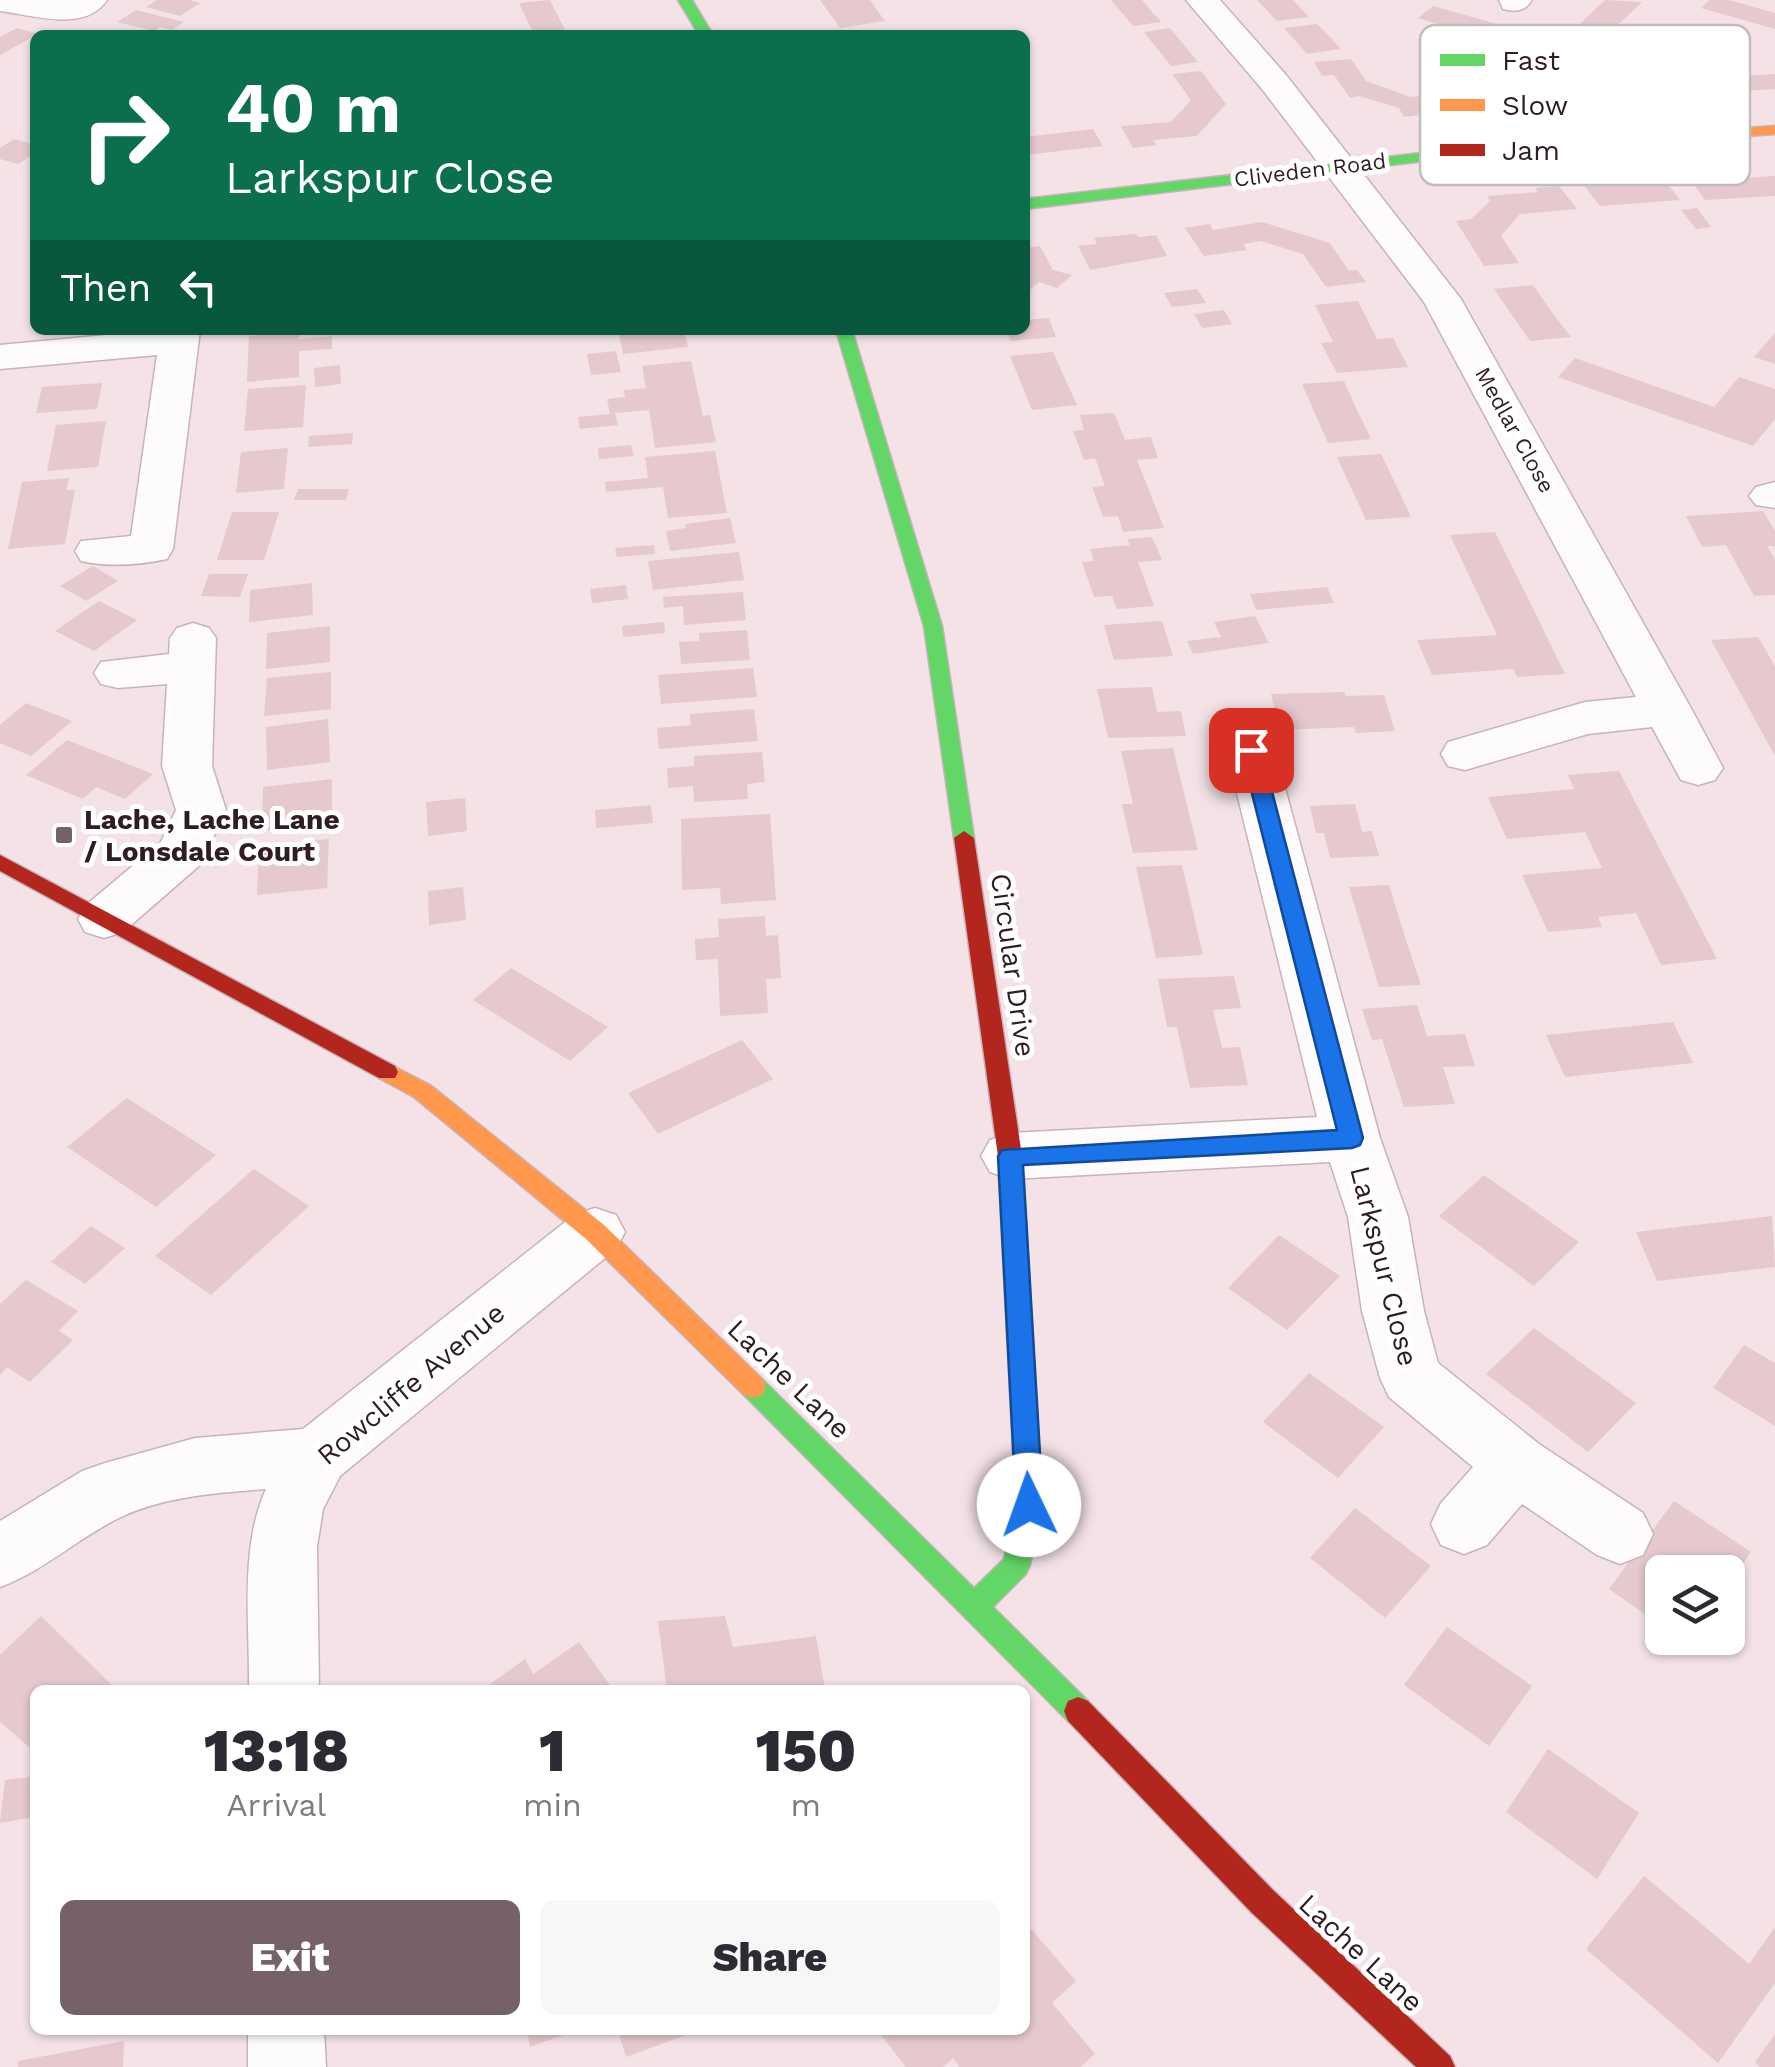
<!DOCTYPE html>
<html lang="en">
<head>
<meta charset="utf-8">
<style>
	:root { --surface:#fff; --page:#f7f7f7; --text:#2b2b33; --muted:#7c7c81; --accent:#756166 }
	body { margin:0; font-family:"Work Sans",sans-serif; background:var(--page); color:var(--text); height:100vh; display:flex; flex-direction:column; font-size:38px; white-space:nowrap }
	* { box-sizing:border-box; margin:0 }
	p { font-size:32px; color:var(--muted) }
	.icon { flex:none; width:55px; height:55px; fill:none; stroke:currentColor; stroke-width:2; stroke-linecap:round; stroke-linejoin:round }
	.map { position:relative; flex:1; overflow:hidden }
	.sheet { position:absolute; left:30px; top:1685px; width:1000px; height:350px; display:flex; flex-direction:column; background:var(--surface); border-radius:15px; box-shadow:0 2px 8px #0004 }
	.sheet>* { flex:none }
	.hud { position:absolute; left:30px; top:30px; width:1000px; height:305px; border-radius:15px; box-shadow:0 2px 8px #0004; background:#0b6e4f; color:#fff; overflow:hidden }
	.controls { position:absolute; left:1645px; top:1555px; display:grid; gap:20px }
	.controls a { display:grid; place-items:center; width:100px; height:100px; border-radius:15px; background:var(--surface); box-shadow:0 2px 8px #0004; font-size:50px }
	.pin { position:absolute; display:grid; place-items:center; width:85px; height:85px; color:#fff; margin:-42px; border-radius:20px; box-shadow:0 5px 15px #0006 }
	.me { position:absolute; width:110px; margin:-55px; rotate:357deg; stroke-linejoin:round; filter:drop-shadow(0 0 8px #0008) }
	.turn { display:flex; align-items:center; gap:35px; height:210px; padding:0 30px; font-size:45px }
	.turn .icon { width:130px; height:130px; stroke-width:2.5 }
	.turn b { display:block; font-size:70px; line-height:85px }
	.then { display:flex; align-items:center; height:95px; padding:0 30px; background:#0003; gap:20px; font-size:38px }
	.eta { display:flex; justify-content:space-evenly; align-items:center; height:170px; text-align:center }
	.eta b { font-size:60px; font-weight:800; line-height:70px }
	.action { display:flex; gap:20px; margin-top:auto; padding:20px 30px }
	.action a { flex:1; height:115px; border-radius:15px; background:var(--accent); color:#fff; font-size:40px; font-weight:800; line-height:115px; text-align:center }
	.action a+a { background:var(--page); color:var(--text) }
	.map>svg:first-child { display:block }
</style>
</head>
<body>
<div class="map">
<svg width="1775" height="2067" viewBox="0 0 1775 2067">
	<rect width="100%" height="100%" fill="#f4e2e6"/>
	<!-- building -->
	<path fill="#e5c9cf" d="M157 0H190L200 3 180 16 146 7Z
		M550 0 566 32 534 35 519 3Z
		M820 0H870L885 21 840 28Z
		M1111 0H1142L1161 22 1133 26Z
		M1257 0H1293L1309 17 1277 21Z
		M1605 0 1642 2 1597 45 1566 37Z
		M1710 0H1729L1775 13V29L1701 8Z
		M1433 6 1515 29 1543 37 1528 51 1418 18Z
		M136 10 184 22 172 30 160 27 154 31 117 22Z
		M1317 24 1329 36 1341 49 1307 54 1284 28Z
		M17 28 38 34 0 55V37Z
		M1170 28 1198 62 1171 66 1144 32Z
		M1351 59 1366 81 1411 97 1464 92 1480 113 1458 115 1455 111 1404 117 1399 108 1359 96 1350 98 1334 75 1322 76 1314 62Z
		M1716 67 1724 77 1775 74V89L1618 98 1607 83 1689 78 1682 69Z
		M1201 71 1226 104 1213 118 1197 136 1153 140 1157 145 1133 148 1121 126 1171 122 1191 100 1172 74Z
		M1093 129 1103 146 1025 155V137Z
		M14 139 35 145V153L18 164 0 159V148Z
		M1709 175 1713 180 1775 176V196L1705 200 1688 176Z
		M1662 177 1680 200 1600 206 1583 184Z
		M1559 186 1577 209 1520 214 1501 236 1519 263 1484 266 1456 221 1471 219 1490 201 1487 196 1538 192 1535 188Z
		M1697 208 1711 227 1696 229 1681 210Z
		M1262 222 1330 243 1349 271 1357 270 1366 282 1326 287 1303 254 1261 241 1243 244 1247 250 1204 256 1185 228 1210 224 1213 230Z
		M1136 234 1138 237 1156 235 1167 256 1090 270 1078 246 1097 244 1094 238Z
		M1040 246 1053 270 1072 275 1057 288 1039 282 1025 294V248Z
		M1533 285 1551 311 1571 337 1530 341 1494 289Z
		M1197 289 1206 303 1172 307 1164 293Z
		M1358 301 1377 339 1393 338 1408 367 1337 373 1321 343 1333 342 1315 305Z
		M1224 310 1232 324 1202 328 1194 314Z
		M1049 318 1056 337 1011 341 1007 330H1025V320Z
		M618 330H684L688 347 623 354Z
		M299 332V339L332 336V349L299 351V377L247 382 249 336Z
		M1775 333V364L1754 357Z
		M616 351 621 372 591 375 587 354Z
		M1053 352 1077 405 1032 410 1010 356Z
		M1575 358 1714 407 1739 377 1775 389V419L1753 446 1558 377Z
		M691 361 703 416 710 415 716 442 655 448 649 410 615 413 618 425 580 429 578 417 610 414 607 399 625 397 624 390 646 388 642 366Z
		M340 365 341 384 315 387 314 368Z
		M1344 381 1357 410 1371 439 1328 443 1302 384Z
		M102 383 97 409 36 413 42 387Z
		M306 385 303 427 244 431 248 389Z
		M1114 413 1125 440 1151 437 1158 458 1137 460 1164 528 1123 532 1118 516 1103 517 1092 487 1105 486 1095 458 1084 460 1073 431 1084 430 1080 415Z
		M106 421 98 467 47 471 56 425Z
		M353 433 352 444 308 447 309 436Z
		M631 445 634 456 599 459 598 448Z
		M288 448 284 489 236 493 241 452Z
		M715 451 727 513 668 518 663 487 606 492 605 482 648 478 645 457Z
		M1381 454 1396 485 1411 517 1366 520 1337 457Z
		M69 478 66 490H75L65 544 8 549 22 482Z
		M298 489H349L346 500H294Z
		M1763 511 1775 531V546H1767L1775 560V595L1754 596 1726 545 1702 547 1686 516Z
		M232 512H279L264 560H217Z
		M730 518 736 543 670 551 666 531 686 528 685 524Z
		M1495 532 1544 631 1565 674 1517 677 1513 669 1432 675 1417 640 1497 635 1450 535Z
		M1152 537 1162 560 1138 562 1154 606 1117 609 1112 596 1094 597 1082 562 1094 561 1090 549 1130 545 1127 539Z
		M654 545 655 554 617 557 615 548Z
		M739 552 744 580 653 590 648 561Z
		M93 566 118 581 86 601 60 586Z
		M209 574H248L240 597 201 596Z
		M312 583 313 615 249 622 250 590Z
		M626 585 628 599 592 603 590 589Z
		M1327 587 1334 603 1256 610 1250 594Z
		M743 592 746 620 684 625 683 606 664 608 663 597Z
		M99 601 137 620 94 651 55 631Z
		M1255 616 1269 643 1193 654 1187 641 1221 637 1214 622Z
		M1162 621 1173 656 1114 660 1104 625Z
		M664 622 665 633 623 637 622 626Z
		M330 626V662L266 669 267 633Z
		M747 630 750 660 681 664 679 642 699 641V633Z
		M1758 637 1775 666V756L1711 640Z
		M753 668 757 697 661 704 658 675Z
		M331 672V709L264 716 267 678Z
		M1152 687 1157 712 1181 711 1186 736 1108 738 1097 689Z
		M1344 692 1346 696 1384 695 1395 731 1356 733 1354 727 1280 730 1271 694Z
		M26 703 72 721 31 756 0 743V725Z
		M754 709 758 741 659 749 657 728 691 725 690 714Z
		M328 719 330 762 267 770 266 727Z
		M67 740 153 774 125 799 96 787 83 799 26 775Z
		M1173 748 1198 850 1133 853 1122 804H1133L1121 751Z
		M762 752 765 782 747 784 748 799 694 802 693 786 668 788 667 768 694 766V756Z
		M1619 771 1717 959 1661 965 1636 913 1598 917 1602 927 1548 932 1522 875 1602 868 1585 832 1507 839 1488 797 1574 789 1568 775Z
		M332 779V823L262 831 263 787Z
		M465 798 467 831 428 836 426 802Z
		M1355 804 1362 832 1372 831 1379 856 1330 858 1324 833H1316L1310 806Z
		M651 805 653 823 596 828 595 810Z
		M770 814 776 900 721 904 720 888 682 890 681 819Z
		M329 839 327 888 257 895 259 846Z
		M1182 865 1203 955 1156 958 1136 867Z
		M1389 885 1404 934 1421 985 1379 987 1349 887Z
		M463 887 466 920 429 925 428 891Z
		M765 916 766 936 778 935 781 978 766 979 768 1013 720 1016 718 959 696 960 695 939 719 937 718 919Z
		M511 968 559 997 608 1027 570 1061 473 1000Z
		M1234 976 1241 1008 1213 1010 1222 1048 1240 1047 1248 1085 1190 1088 1177 1027H1167L1158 979Z
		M1417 1005 1427 1036 1465 1034 1475 1066 1443 1067 1455 1104 1404 1107 1382 1039 1372 1040 1362 1009Z
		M1673 1022 1693 1063 1565 1077 1546 1035Z
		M742 1040 773 1079 658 1134 628 1093Z
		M127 1098 216 1155 156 1207 67 1147Z
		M254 1169 309 1206 211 1295 155 1256Z
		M1484 1175 1579 1242 1534 1286 1439 1216Z
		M1772 1216 1775 1267 1657 1281 1636 1232Z
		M91 1226 125 1248 85 1284 51 1262Z
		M1279 1235 1340 1276 1287 1330 1228 1288Z
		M26 1280 78 1311 59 1331 73 1340 30 1382 7 1367 0 1375V1304Z
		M1534 1328 1636 1403 1588 1452 1486 1374Z
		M1744 1345 1775 1363V1426L1713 1388Z
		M1309 1373 1384 1427 1338 1478 1263 1422Z
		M1674 1501 1751 1552 1728 1585V1572H1662V1626L1609 1589Z
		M1355 1508 1431 1566 1385 1618 1310 1558Z
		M41 1616 117 1690H35V1752L0 1722V1655Z
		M725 1616 733 1647 816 1636 825 1690H667L658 1621Z
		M1447 1627 1532 1686 1489 1746 1404 1685Z
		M579 1642 612 1688 608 1690H482L525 1659 533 1674Z
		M1548 1749 1639 1813 1597 1879 1506 1812Z
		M32 1752H35V1817L0 1823 5 1780 31 1777Z
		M1644 1876 1749 1964 1775 1927V1983L1718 2063 1586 1949Z
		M1031 1929 1076 1981 1052 2003 1095 2054 1080 2067H960L953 2058 943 2067H906L877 2030H1025V1934Z
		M527 2030H577L530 2047Z
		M618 2030H700L626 2057Z
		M1775 2034V2067H1760L1755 2062Z
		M124 2041 123 2067H18V2061Z"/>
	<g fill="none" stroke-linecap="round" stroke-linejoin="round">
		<!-- street casing -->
		<g stroke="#c6b5b8" stroke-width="3">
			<path id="street" d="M0 0H107C85 33 33 15 0 11Z
				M1186 0H1220L1286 75 1461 299 1692 710 1723 768 1715 780 1698 785 1681 780 1652 727 1588 734 1465 770 1448 766 1441 754 1448 742 1585 702 1636 697 1424 302 1262 89Z
				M1499 0H1532C1524 12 1516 12 1503 9Z
				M160 330H200L173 549 167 559C140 565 108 567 81 561L75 551 81 541 131 536 157 355 0 369V345Z
				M1775 482V508L1756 505 1749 496 1756 487Z
				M193 623 209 628 216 638 212 766 226 810 200 865 123 932 104 938 85 932 78 919 85 906 161 842 176 810 162 766 167 684 118 688 101 684 94 673 101 662 169 654 170 638 177 628Z
				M1245 713 1262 718 1269 729 1380 1138 1408 1217 1424 1311 1438 1363 1539 1444 1643 1513 1653 1534 1643 1555 1620 1564 1597 1555 1522 1504 1487 1545 1464 1554 1441 1545 1431 1524 1441 1503 1473 1467 1389 1397 1380 1378 1362 1311 1348 1217 1330 1162 1010 1179 990 1172 981 1156 990 1140 1010 1133 1317 1117 1221 729 1228 718Z
				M595 1208 616 1215 625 1232 616 1249 340 1476 323 1509 317 1547 319 1690H249C250 1626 239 1548 266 1489 218 1493 165 1496 121 1517 79 1537 44 1571 0 1587V1521L82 1471 105 1463 195 1438 303 1429 574 1215Z
				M248 2030H324L326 2067H248Z"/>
		</g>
		<!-- fast casing -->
		<g stroke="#c6b5b8" stroke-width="3">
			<path id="fast" d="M678 0H692L713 35H699Z
				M1631 136 1638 140 1636 143 1491 153 1025 209V199L1491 145Z
				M836 330H852L942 626 974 838 964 845 954 838 924 626Z
				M753 1376 762 1379 974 1588 1004 1559 1019 1479 1028 1475 1037 1479 1042 1505 1030 1565 1026 1574 993 1607 1088 1701 1092 1711 1088 1721 1078 1725 1068 1721 744 1395 740 1387 744 1379Z"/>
		</g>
		<!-- slow casing -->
		<g stroke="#c6b5b8" stroke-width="3">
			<path id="slow" d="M1775 126V134L1631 144 1624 140 1631 136Z
				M387 1063 430 1085 604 1225 762 1379 766 1387 762 1395 753 1398 744 1395 586 1239 414 1097 379 1078 376 1072 379 1066Z"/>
		</g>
		<!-- jam casing -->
		<g stroke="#c6b5b8" stroke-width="3">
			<path id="jam" d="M964 831 974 838 1022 1156 1041 1487 1037 1495 1028 1499 1019 1495 1015 1487 998 1156 954 838Z
				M0 855 395 1066 398 1072 395 1078H379L0 871Z
				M1078 1697 1088 1701 1274 1891 1450 2056 1455 2067H1416L1252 1913 1068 1721 1064 1711 1068 1701Z"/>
		</g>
		<!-- street -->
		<use href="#street" fill="#fdfbfb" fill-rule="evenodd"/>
		<!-- fast -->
		<use href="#fast" fill="#63d668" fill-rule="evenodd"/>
		<!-- slow -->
		<use href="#slow" fill="#ff974d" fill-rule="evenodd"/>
		<!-- jam -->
		<use href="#jam" fill="#b3261e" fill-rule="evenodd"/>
	</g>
	<!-- route -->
	<path fill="#1a73e8" stroke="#114b97" stroke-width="2.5" d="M1251 743 1261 750 1363 1138 1360 1145 1352 1148 1023 1165 1043 1505 1039 1513 1029 1517 1020 1513 1016 1505 998 1156 1002 1150 1337 1130 1241 750Z"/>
	<!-- markers -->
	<rect fill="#756166" stroke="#fff" stroke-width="4" x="54" y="825" width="20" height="20" rx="5"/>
	<g text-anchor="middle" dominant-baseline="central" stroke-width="10" stroke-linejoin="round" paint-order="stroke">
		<!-- far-street labels -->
		<g font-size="22" fill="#301c21" stroke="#fff">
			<text transform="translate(1310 170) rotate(-7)">Cliveden Road</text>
			<text transform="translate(1515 430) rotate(61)">Medlar Close</text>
		</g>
		<!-- poi labels -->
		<g font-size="28" font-weight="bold" fill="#301c21" stroke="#fff" text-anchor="start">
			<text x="84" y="819">Lache, Lache Lane<tspan x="84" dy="32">/ Lonsdale Court</tspan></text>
		</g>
		<!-- street labels -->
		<g font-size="28" fill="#301c21" stroke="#fff">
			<text transform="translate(1013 965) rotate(82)">Circular Drive</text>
			<text transform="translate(1384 1266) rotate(76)">Larkspur Close</text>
			<text transform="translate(789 1379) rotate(44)">Lache Lane</text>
			<text transform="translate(411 1384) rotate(-40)">Rowcliffe Avenue</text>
			<text transform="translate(1361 1953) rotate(43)">Lache Lane</text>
		</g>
	</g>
	<!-- legend -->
	<rect x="1420" y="25" width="330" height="160" rx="15" fill="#fff" stroke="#c1bbbc" stroke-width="2.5"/>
	<rect x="1440" y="54" width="45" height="12" fill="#63d668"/>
	<rect x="1440" y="99" width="45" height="12" fill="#ff974d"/>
	<rect x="1440" y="144" width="45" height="12" fill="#b3261e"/>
	<g font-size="28" fill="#301c21">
		<text x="1502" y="70">Fast</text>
		<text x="1502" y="115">Slow</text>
		<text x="1502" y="160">Jam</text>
	</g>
</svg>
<div class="controls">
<a><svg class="icon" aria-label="layers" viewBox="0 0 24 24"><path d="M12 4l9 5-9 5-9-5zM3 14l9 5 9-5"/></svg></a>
</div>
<div class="pin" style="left:1251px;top:750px;background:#d93025"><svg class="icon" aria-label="arrive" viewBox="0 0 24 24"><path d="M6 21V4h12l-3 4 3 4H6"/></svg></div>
<svg class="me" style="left:1029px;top:1505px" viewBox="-20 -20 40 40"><circle r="19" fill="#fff"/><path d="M0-13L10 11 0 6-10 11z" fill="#1a73e8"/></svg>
<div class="hud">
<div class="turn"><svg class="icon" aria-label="right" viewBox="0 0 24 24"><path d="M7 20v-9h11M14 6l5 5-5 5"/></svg><div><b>40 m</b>Larkspur Close</div></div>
<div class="then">Then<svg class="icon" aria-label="left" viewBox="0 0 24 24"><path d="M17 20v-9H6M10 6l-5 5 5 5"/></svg></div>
</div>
<section class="sheet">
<div class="eta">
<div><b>13:18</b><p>Arrival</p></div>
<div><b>1</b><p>min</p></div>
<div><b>150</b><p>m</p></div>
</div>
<div class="action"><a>Exit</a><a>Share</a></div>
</section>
</div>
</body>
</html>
